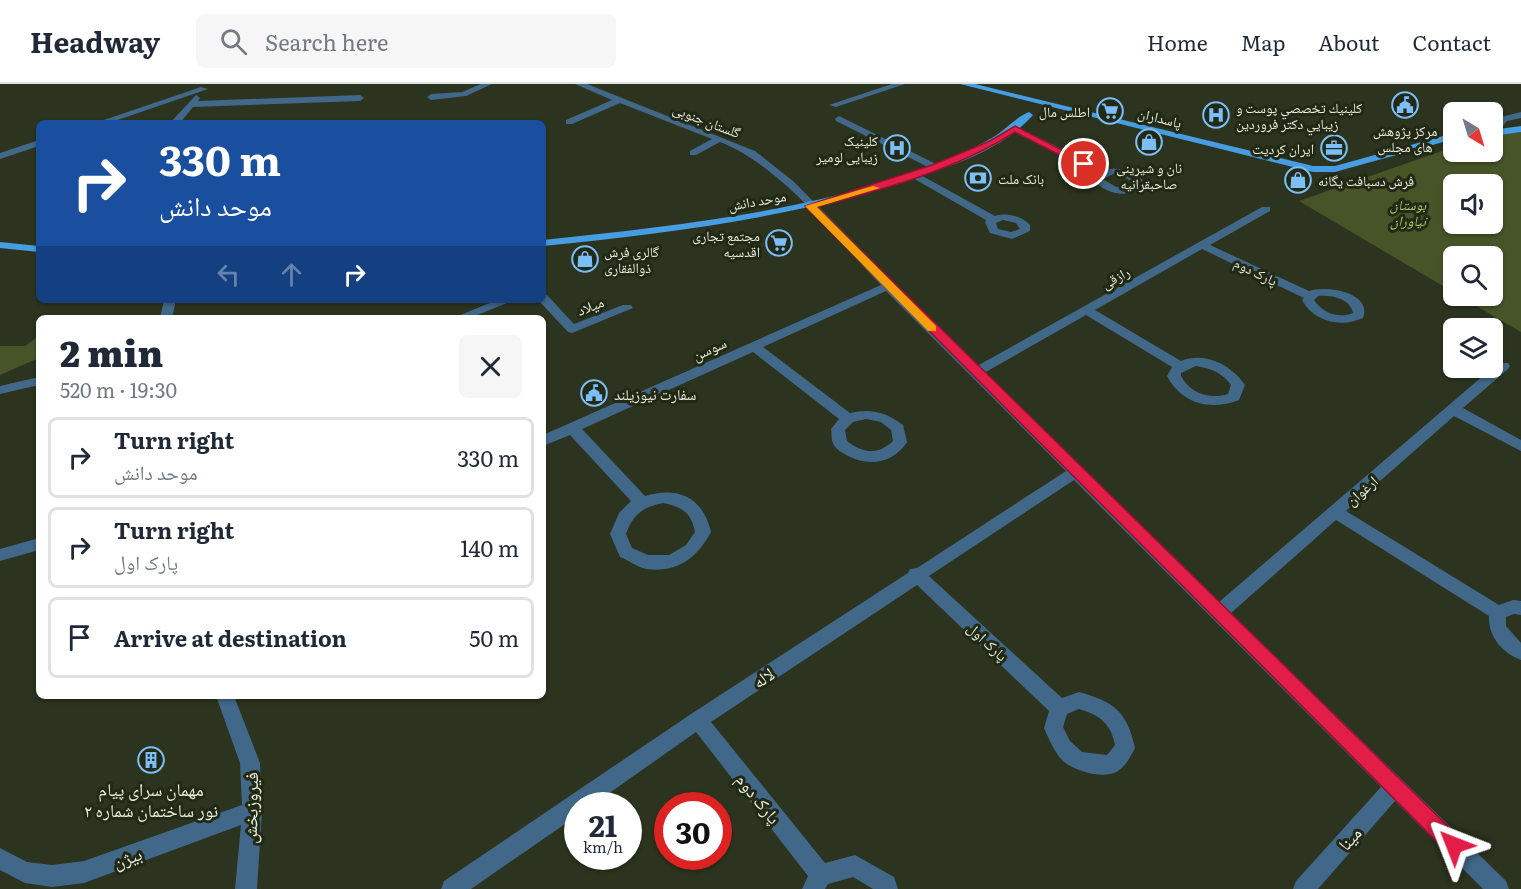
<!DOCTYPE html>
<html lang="en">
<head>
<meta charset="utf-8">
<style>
	:root { --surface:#fff; --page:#f6f6f7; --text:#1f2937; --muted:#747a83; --line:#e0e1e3 }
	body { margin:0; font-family:Literata,"Noto Naskh Arabic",serif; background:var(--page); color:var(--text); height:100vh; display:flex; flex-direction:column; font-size:22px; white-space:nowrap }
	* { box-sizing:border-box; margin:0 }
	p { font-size:20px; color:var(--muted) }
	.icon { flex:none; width:33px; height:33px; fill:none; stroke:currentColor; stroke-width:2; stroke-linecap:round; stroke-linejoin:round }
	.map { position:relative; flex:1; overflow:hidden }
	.details { position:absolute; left:36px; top:231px; width:510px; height:384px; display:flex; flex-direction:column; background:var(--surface); border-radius:9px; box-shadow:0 2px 4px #0004 }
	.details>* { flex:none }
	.top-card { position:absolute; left:36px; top:36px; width:510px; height:183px; border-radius:9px; box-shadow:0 2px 4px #0004; background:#1a4fa0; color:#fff; overflow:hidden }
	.needle { width:39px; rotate:142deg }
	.fabs { position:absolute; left:1443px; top:18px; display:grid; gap:12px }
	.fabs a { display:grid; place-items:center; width:60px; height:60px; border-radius:9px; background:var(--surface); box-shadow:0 2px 4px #0004; font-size:30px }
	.speed { position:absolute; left:564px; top:708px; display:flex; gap:12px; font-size:30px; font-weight:700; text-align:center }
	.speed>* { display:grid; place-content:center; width:78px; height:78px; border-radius:50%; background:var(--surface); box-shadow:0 2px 4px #0004; line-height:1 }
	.speed small { font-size:15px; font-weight:400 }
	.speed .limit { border:9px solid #d22; background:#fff; color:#111 }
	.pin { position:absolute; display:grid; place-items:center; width:51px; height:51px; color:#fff; margin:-26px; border:3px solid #fff; border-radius:50%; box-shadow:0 2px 6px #0007 }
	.me { position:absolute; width:66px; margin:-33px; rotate:315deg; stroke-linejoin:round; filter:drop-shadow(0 0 4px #0008) }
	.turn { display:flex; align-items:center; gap:21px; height:126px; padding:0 24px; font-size:27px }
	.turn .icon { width:78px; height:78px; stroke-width:2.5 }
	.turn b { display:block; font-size:42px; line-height:51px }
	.lanes { display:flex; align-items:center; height:57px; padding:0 24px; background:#0003; justify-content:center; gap:30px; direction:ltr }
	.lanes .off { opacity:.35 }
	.round { display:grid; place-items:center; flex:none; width:63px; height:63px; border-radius:9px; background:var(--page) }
	.headline { display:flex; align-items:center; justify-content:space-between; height:102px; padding:0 24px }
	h1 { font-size:36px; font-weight:800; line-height:45px }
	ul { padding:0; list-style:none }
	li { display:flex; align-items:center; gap:18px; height:81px; margin:0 12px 9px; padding:0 12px; border:3px solid var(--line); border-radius:9px }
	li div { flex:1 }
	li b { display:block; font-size:22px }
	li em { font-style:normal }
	header { display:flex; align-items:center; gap:36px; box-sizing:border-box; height:84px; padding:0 30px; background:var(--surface); border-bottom:2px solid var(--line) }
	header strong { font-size:28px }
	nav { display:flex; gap:33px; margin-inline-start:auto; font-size:21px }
	.search { width:420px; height:54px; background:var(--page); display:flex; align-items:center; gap:15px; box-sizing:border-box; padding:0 21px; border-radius:9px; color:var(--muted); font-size:22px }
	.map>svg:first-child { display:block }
</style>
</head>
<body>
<header>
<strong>Headway</strong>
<div class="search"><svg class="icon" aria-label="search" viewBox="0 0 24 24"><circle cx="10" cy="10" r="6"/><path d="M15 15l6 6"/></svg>Search here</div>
<nav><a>Home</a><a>Map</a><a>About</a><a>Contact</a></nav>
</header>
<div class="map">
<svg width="1521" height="805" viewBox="0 0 1521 805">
	<rect width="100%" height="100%" fill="#2c331e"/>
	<!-- green -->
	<path fill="#465428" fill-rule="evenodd" d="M1521 46V248L1459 212H1492V172H1454L1453 208 1299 117 1453 63 1454 68H1492L1493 51ZM1454 100H1492V140H1454Z
		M39 252V274L0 291V262H25Z"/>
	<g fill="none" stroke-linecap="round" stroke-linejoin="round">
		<!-- minor -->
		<path fill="#416889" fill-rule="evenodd" d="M481 0H492L466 12 431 16 427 13 431 10 462 8Z
			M575 0H587L755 67 793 97 977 282 1262 123H1270V127L1210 161 1309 207C1325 201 1373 208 1363 234 1341 244 1314 238 1302 216L1304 214 1202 165 1095 226 1181 277C1204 267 1232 281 1245 301L1239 316C1210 327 1182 320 1167 292L1172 283 1086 231 984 289 1219 518 1498 279H1508L1510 282 1508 285 1463 324 1521 356V367L1454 332 1346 427 1499 521 1513 516 1521 517V531L1514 530 1506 533V542L1521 559V576C1502 569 1488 552 1489 532L1336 436 1231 529 1506 797 1509 805H1483L1395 717 1318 805H1293L1296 797 1381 703 1074 396 929 492 1062 614 1079 608C1114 618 1127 627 1135 664 1131 672 1125 683 1118 687 1104 696 1074 687 1063 677 1054 668 1049 655 1044 644L1049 627 917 501 711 638 825 779 855 771 894 793 898 805H873L853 793 828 800 825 805H802L808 792 696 648 591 722H578V731L471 805H441L444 797 691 630 908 489 910 485 917 484 1066 387 886 207 763 263 850 329C871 324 886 328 903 341L907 358C894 379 869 383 848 372 843 369 835 365 833 359 831 355 832 349 831 345L839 335 753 268 582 345 645 412C678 402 703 413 711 448 697 474 678 489 646 485 637 483 628 476 620 473L610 450 619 429 631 417 570 351 543 362V351L881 201C835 154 782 82 720 58L696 71H690V67L712 55 620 19 572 40H566V36L612 16ZM1318 212C1331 211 1350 214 1353 229 1338 235 1323 229 1314 216ZM1196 282C1211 284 1222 289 1231 301L1228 310C1209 316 1190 309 1181 292V289ZM866 335 881 338 891 346 893 357C877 372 863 369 847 357L845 346 853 338ZM663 419C682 423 691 428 695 448L686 461 669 471H648L632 464 626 450C633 430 643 423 663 419ZM1079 625C1100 631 1111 640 1115 661L1107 671 1082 668 1070 657 1063 643 1067 630Z
			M892 0H905L836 23 829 21Z
			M201 3 208 5 109 39H95Z
			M196 11 200 14 198 17 360 11 364 14 360 17 193 23 180 39H170Z
			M1521 28V34L1507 37 1502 43 1494 41 1501 33Z
			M839 32 938 81 940 83 932 85 836 37 835 35Z
			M1015 42 1105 86C1118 82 1130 88 1142 95L1143 103C1128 115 1104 110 1093 95L1096 90 1012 47 1010 45ZM1113 90 1122 92 1133 98V101L1116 103 1103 95Z
			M39 56V62L0 75V69Z
			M911 89H917L995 132C1007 128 1022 132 1030 141V147L1012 155 990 149 985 138 986 136 911 93ZM1003 136 1016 139 1020 145 1011 148 998 145 996 139Z
			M543 210 547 211 574 240 623 221H631L633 224 572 249 568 248 539 217 543 216Z
			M164 216H176L172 234H160Z
			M497 216H514L470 234H453Z
			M39 293V301L0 310V302Z
			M39 454V466L0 477V465Z
			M216 612H234L260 679 262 727 257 805H235L241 741 84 799 52 803 25 799 0 786V764L27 778 52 781 84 777 242 721 240 679Z"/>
		<!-- major -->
		<path fill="#479de2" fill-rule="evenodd" d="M960 0H975L1313 82H1335L1454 49V55L1335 88H1313Z
			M1029 28 1033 31C1004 64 955 81 914 94 794 134 668 149 543 162V156C672 142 804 129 926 84 948 75 971 66 992 54 1004 47 1016 33 1029 28Z
			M1521 42V48L1492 52V46Z
			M0 158 39 162V168L0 164Z"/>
	</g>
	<!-- route -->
	<path fill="#e11d48" stroke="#92132f" stroke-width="1.5" d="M1015 42 1089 80 1081 82 1015 48C956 86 884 105 817 123L1461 755 1463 761 1461 768 1454 771 1447 768 805 122 932 81 990 57Z"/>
	<!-- slow -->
	<path fill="#f59e0b" d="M873 102 880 104 817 123 936 242V247H928L805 122Z"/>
	<!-- icons -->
	<defs>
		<g id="civic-ring" transform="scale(1.35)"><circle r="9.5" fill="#222914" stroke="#7bbef8" stroke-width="1.5"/><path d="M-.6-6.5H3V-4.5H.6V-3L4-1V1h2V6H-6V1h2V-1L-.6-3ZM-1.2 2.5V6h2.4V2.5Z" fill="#7bbef8"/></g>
		<g id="supermarket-ring" transform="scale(1.35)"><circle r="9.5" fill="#222914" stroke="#7bbef8" stroke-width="1.5"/><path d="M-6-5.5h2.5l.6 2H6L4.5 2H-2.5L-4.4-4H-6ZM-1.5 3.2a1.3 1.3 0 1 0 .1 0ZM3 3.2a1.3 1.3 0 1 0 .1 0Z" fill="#7bbef8"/></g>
		<g id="hospital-ring" transform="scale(1.35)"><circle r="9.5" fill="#222914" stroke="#7bbef8" stroke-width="1.5"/><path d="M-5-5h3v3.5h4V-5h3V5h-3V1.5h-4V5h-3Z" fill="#7bbef8"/></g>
		<g id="shop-ring" transform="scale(1.35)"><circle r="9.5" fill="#222914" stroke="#7bbef8" stroke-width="1.5"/><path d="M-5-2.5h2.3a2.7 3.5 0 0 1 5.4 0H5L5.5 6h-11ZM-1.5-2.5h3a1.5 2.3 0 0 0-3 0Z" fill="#7bbef8"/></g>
		<g id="office-ring" transform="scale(1.35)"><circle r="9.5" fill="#222914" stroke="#7bbef8" stroke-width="1.5"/><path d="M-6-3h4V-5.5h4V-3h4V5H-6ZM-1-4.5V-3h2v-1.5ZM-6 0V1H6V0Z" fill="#7bbef8"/></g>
		<g id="bank-ring" transform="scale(1.35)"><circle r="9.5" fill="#222914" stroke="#7bbef8" stroke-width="1.5"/><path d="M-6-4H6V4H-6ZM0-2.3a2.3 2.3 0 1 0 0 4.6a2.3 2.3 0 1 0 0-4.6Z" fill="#7bbef8"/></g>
		<g id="building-ring" transform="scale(1.35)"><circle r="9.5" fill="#222914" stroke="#7bbef8" stroke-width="1.5"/><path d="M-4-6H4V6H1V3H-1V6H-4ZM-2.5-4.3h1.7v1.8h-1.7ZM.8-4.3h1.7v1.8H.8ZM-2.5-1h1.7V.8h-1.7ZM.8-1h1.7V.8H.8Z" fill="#7bbef8"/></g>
	</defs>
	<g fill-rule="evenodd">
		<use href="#civic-ring" x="1405" y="21"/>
		<use href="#supermarket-ring" x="1110" y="27"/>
		<use href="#hospital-ring" x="1216" y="31"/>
		<use href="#shop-ring" x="1149" y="58"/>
		<use href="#hospital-ring" x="897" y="64"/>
		<use href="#office-ring" x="1334" y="64"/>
		<use href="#bank-ring" x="978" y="94"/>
		<use href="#shop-ring" x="1298" y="96"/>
		<use href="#supermarket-ring" x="779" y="159"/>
		<use href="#shop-ring" x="585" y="175"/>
		<use href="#civic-ring" x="594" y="309"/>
		<use href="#building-ring" x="151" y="676"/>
	</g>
	<g text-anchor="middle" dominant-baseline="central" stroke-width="6" stroke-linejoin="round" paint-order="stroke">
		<!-- far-poi labels -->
		<g font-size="14" fill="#e7ecdf" stroke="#222914" text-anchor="start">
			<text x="1236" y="23">كلينيك تخصصي پوست و<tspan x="1236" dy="16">زيبايي دكتر فروردين</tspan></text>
			<text x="1090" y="27" text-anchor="end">اطلس مال</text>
			<text x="1405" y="46" text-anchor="middle">مرکز پژوهش<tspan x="1405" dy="16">های مجلس</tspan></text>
			<text x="878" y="56" text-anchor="end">کلینیک<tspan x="878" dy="16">زیبایی لومیر</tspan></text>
			<text x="1314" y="64" text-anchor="end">ایران کردیت</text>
			<text x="1149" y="83" text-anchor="middle">نان و شیرینی<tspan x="1149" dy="16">صاحبقرانیه</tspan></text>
			<text x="998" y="94">بانک ملت</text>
			<text x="1318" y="96">فرش دسبافت یگانه</text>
			<text x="760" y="151" text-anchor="end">مجتمع تجاری<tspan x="760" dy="16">اقدسیه</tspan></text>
			<text x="604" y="167">گالری فرش<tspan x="604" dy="16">ذوالفقاری</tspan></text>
		</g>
		<!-- far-street labels -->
		<g font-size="14" fill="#e7ecdf" stroke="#222914">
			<text transform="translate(1160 33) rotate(14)">پاسداران</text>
			<text transform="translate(707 36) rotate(21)">گلستان جنوبی</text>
			<text transform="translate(757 116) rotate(-10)">موحد دانش</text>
			<text transform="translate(1256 187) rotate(26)">پارک دوم</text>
			<text transform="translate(1115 193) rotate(-29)">رازقی</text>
		</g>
		<!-- far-park labels -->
		<g font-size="14" font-style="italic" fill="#aecc6f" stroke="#222914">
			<text x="1408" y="120">بوستان<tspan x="1408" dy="16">نیاوران</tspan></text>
		</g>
		<!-- street labels -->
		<g font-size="15" fill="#e7ecdf" stroke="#222914">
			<text transform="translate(590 221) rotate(-21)">میلاد</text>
			<text transform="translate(709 264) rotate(-24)">سوسن</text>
			<text transform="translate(1361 406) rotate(-41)">ارغوان</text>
			<text transform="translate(988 557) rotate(43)">پارک اول</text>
		</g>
		<!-- poi labels -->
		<g font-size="15" fill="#e7ecdf" stroke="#222914" text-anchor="start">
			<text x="614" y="309">سفارت نیوزیلند</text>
		</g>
		<!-- near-street labels -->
		<g font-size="18" fill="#e7ecdf" stroke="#222914">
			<text transform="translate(763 593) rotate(-34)">لاله</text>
			<text transform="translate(759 714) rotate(51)">پارک دوم</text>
			<text transform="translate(250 724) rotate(-89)">فیروزبخش</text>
			<text transform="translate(1349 754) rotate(-48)">مینا</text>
			<text transform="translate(127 773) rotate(-20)">بیژن</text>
		</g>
		<!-- near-poi labels -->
		<g font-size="18" fill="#e7ecdf" stroke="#222914">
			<text x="151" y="704">مهمان سرای پیام<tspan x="151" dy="21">نور ساختمان شماره ۲</tspan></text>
		</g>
	</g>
</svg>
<div class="fabs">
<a><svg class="needle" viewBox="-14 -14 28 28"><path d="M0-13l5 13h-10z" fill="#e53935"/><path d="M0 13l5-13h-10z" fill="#747a83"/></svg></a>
<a><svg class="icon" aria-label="sound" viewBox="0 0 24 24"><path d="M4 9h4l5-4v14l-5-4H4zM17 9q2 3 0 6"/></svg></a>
<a><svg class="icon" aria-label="search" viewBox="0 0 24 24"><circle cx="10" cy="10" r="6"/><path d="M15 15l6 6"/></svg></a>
<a><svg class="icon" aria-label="layers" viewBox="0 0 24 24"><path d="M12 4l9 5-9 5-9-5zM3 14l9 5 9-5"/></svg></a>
</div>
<div class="speed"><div>21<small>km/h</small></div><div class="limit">30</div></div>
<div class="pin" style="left:1084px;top:80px;background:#d93025"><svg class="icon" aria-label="arrive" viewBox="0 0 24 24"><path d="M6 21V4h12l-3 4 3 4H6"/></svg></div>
<svg class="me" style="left:1454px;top:761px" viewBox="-20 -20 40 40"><path d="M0-17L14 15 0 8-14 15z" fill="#e11d48" stroke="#fff" stroke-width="4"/></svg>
<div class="top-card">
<div class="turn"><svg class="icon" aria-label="right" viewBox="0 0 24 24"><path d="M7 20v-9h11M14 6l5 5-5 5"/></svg><div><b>330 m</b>موحد دانش</div></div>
<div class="lanes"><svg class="icon off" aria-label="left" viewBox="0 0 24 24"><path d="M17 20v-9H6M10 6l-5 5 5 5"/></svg><svg class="icon off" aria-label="ahead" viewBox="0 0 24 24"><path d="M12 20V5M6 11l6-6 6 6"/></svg><svg class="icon" aria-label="right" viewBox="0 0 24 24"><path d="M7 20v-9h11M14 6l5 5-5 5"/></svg></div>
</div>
<section class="details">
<div class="headline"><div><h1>2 min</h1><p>520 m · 19:30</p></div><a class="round"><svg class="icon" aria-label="close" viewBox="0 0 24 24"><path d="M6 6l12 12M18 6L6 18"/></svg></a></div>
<ul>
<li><svg class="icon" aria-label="right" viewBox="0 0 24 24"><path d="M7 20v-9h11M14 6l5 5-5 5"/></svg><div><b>Turn right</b><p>موحد دانش</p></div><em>330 m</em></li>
<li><svg class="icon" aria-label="right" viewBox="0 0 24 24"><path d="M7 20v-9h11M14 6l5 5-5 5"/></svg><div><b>Turn right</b><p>پارک اول</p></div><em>140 m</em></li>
<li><svg class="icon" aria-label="arrive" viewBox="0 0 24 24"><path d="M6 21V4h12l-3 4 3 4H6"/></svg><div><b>Arrive at destination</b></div><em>50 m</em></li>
</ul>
</section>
</div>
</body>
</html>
